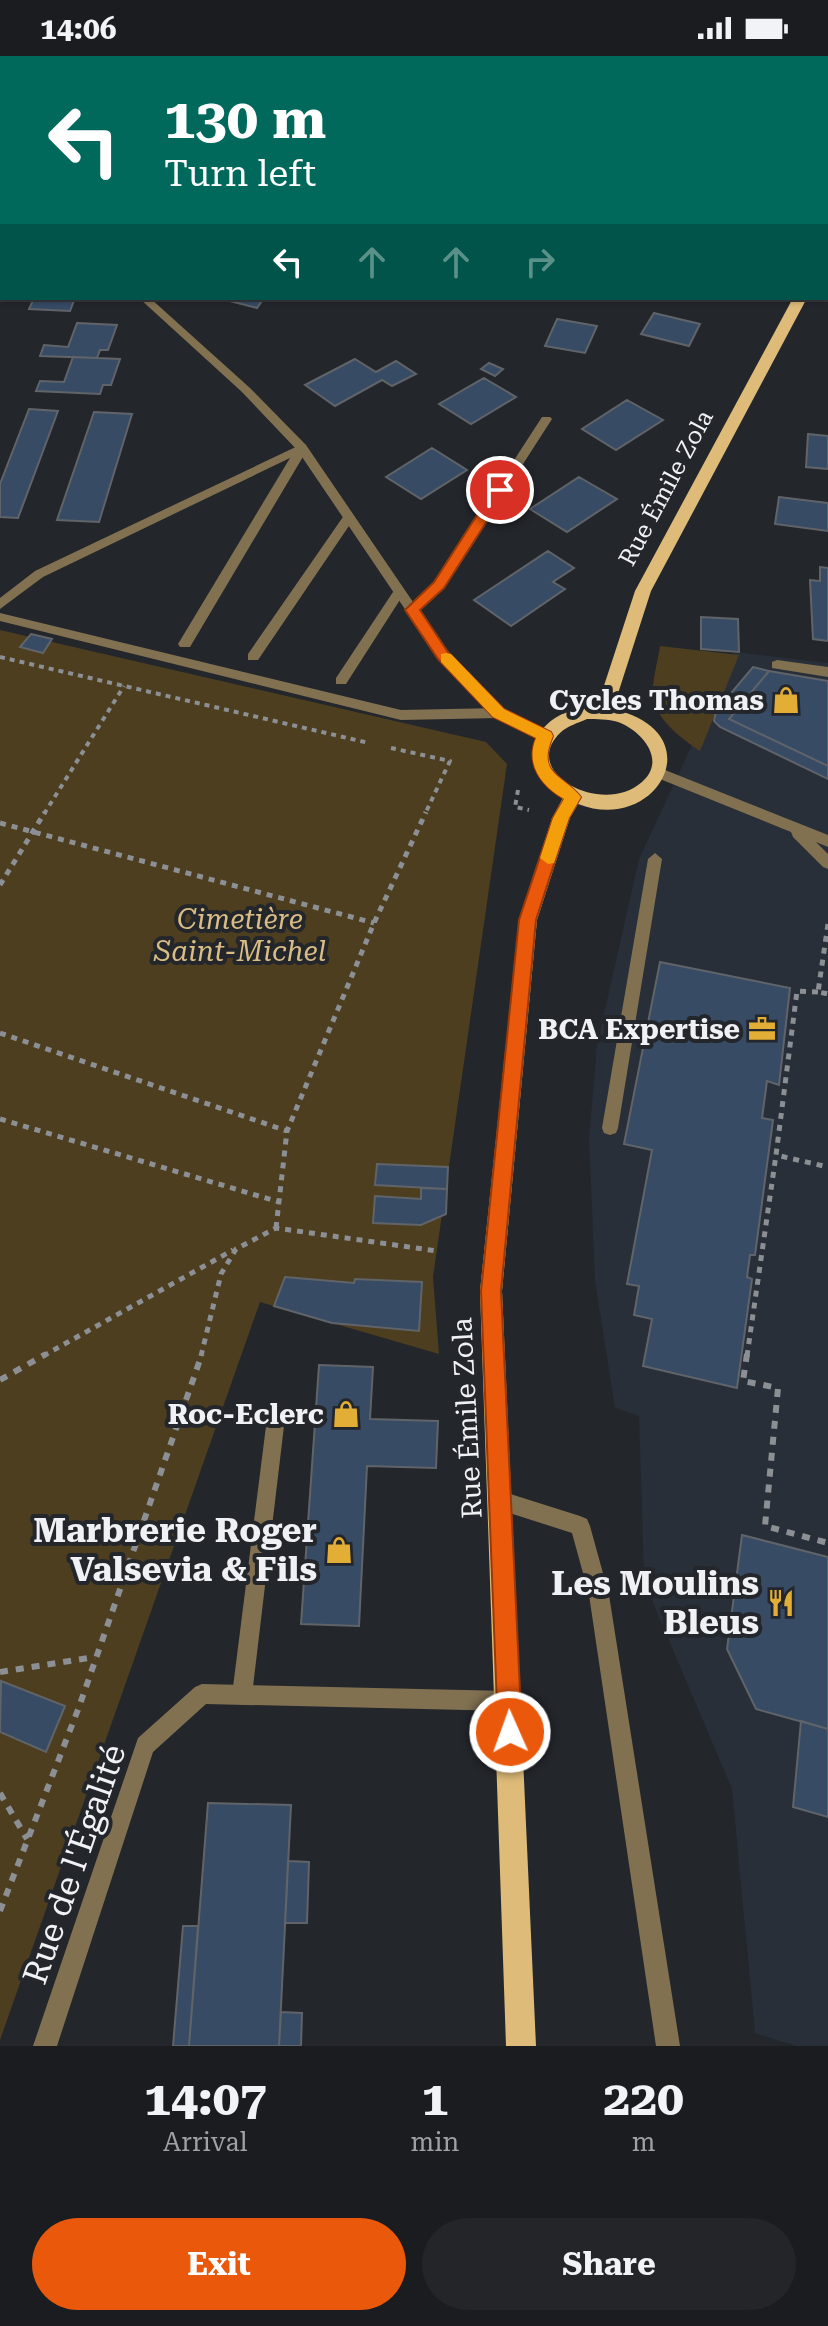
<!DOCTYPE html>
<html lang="en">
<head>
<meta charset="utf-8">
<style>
	:root { --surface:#1a1c20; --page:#232529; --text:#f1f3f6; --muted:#9fa1a5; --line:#383a3e; --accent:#ea580c }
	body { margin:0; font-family:"Roboto Serif",serif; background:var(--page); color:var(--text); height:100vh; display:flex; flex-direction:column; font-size:30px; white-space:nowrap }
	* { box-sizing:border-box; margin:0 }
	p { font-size:26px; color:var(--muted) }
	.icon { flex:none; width:44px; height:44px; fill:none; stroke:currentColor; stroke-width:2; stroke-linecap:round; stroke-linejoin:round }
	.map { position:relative; height:1990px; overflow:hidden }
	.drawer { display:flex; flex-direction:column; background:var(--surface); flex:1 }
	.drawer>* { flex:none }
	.guide { position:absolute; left:0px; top:0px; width:828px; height:244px; box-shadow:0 2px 6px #0004,0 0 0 2px var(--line); background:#00695c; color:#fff; overflow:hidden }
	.pin { position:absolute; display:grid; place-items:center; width:68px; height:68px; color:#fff; margin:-34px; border:4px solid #fff; border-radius:50%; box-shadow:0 2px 8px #0007 }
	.me { position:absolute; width:88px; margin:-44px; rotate:358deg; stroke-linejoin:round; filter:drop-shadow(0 0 6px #0008) }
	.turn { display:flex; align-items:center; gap:28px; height:168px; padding:0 32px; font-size:36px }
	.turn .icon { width:104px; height:104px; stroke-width:2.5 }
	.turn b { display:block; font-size:56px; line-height:68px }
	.lanes { display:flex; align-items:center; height:76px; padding:0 32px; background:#0003; justify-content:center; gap:40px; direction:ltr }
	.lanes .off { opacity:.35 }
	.eta { display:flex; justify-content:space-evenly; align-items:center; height:136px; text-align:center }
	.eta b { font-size:48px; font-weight:700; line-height:56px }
	.primary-button { display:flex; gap:16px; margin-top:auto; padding:16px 32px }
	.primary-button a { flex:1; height:92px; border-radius:48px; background:var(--accent); color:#fff; font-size:32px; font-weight:700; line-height:92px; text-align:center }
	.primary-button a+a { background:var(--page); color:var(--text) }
	.status { display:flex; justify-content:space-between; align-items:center; height:56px; padding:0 40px; background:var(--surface); direction:ltr }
	.status svg { height:22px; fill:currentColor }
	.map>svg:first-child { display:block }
</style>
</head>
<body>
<div class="status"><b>14:06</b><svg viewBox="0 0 49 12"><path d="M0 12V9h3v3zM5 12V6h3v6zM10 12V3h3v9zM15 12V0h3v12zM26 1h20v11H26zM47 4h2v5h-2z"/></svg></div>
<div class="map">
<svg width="828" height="1990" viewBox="0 0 828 1990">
	<rect width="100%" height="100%" fill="#23262b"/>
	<!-- built -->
	<path fill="#282f38" d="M735 596 828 607V1990H796L755 1977 732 1733 653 1547 644 1517 639 1360 615 1352 595 1225 589 1082 597 989 639 803Z"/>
	<!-- green -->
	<path fill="#4d3e20" d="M0 574 486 686 507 708 433 1221 439 1298 260 1246 0 1984Z
		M660 590 739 599 700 695C683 684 656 663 653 642 651 628 658 605 660 590Z"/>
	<!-- building -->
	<path fill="#374b65" stroke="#606469" stroke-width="2" d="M34 242H75L70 255 29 253Z
		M218 242H264L257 252Z
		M654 257 700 268 689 290 641 278Z
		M557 263 597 270 585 297 545 290Z
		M77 267 117 269 108 294H100L97 302 40 300 44 289 68 291Z
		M73 301 120 303 111 329H103L100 338 36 335 40 325 64 326Z
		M355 303 376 316 396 305 416 318 392 330 382 324 335 350 305 329Z
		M489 307 503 313 495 320 481 313Z
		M484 322 516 341 471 368 439 348Z
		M627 344 663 364 616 394 582 373Z
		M29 353 58 355 18 462 0 461V428Z
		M94 356 132 358 99 466 57 464Z
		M808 378 828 380V413L806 411Z
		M432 392 467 414 421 443 386 421Z
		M579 421 617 443 567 476 530 453Z
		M779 441 828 447V475L775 468Z
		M548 495 574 512 553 526 565 533 511 570 474 544Z
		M820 511 828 512V585L813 583 810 524 820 525Z
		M701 561 738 563 739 596 701 593Z
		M31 578 52 583 43 597 20 591Z
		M753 611 769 615 729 663 828 710V723L720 671 714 665 716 655Z
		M769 615 828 625V710L729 663Z
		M660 906 790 932 779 1029 767 1025 762 1062 773 1064 755 1199H750L747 1221 752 1223 737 1332 643 1310 652 1263 634 1259 639 1230 627 1228 652 1094 624 1088Z
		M377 1108 448 1111 447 1133 375 1129Z
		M421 1132 447 1133 446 1158 421 1169 373 1167 375 1140 421 1143Z
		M285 1221 354 1227 355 1223 422 1226 419 1275 332 1267 274 1250Z
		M319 1309 373 1311 370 1363 438 1365 436 1412 367 1410 359 1570 301 1568Z
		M742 1479 828 1501V1673L756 1653 727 1593Z
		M1 1625 65 1650 46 1696 0 1676Z
		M801 1665 828 1673V1761L793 1751Z
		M208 1747 291 1749 279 1990H189Z
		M288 1805 309 1806 307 1867H285Z
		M183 1870H198L189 1990H173Z
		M281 1956 302 1957 301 1990H279Z"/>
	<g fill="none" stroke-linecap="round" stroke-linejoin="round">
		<!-- path-far2 -->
		<path stroke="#8c8f93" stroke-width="4" stroke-dasharray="5 5" stroke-linecap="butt" d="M0 601 369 687
			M391 692 450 705 425 758
			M518 734 515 751 529 754
			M44 758 124 630"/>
		<!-- path-far1 -->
		<path stroke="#8c8f93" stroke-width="5" stroke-dasharray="6 6" stroke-linecap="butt" d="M0 767 374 867
			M0 829 45 756
			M828 868 818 936 828 938
			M818 936 797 935 776 1099 828 1111
			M0 977 287 1075
			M0 1063 279 1146
			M276 1172 287 1075 374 867 426 756
			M43 1300 233 1194
			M201 1300 221 1218 236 1193 276 1172 437 1195
			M747 1300 776 1099"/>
		<!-- path -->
		<path stroke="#8c8f93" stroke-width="6" stroke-dasharray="8 8" stroke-linecap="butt" d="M747 1298 743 1325 778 1332 765 1470 828 1487
			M0 1324 46 1298
			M0 1616 95 1601
			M0 1737 27 1783
			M0 1855 79 1651 202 1298"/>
		<!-- lane -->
		<path fill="#817151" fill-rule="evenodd" d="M826 60H828V66H826Z
			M0 141H2V147H0Z
			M826 152H828V158H826Z
			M0 192H2L0 203Z
			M302 388 306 389 307 394 190 591H180L178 588 290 402 43 521 0 553V542L35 515Z
			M349 457 355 461 258 604H248V598L345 458Z
			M399 532 405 536 346 628H336V622L395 533Z
			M0 557 401 654 499 652 506 657 499 662 401 664 0 565Z
			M777 604 828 611V621L772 612V606Z
			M655 797 662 803 618 1072 616 1077 610 1079 604 1077 602 1072 648 803Z
			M275 1361 282 1363 284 1370 252 1639 249 1646 242 1649 235 1646 232 1639 266 1370 268 1363Z
			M501 1435 580 1460 587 1463 590 1470 609 1539 680 1990H656L589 1539 572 1477 494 1452 491 1445 494 1438Z"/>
		<!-- street -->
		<path fill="#817151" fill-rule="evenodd" d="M0 0H8L9 2 2 4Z
			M139 242H150L250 332 306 389 413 546 435 526 542 361H550L552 363 443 532 419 554 448 596 504 654 550 676 552 680 550 684H540L494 660 438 602 298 395 242 336Z
			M660 712 828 779V791L816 786 828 798V813L823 811 793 781 791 776 655 721 653 717Z
			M202 1628 508 1635 515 1638 518 1645 515 1652 508 1655 206 1648 153 1696 57 1990H33L138 1682 195 1631Z"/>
		<!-- primary -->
		<path fill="#debb78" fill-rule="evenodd" d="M828 185V196L826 197V186Z
			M793 242H807L651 535 613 653C715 677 656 779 578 748L570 762 537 864 502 1235 536 1990H506L480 1235 519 864 552 762 563 742C507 706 538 650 597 651L635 535ZM587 663C597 663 608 663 618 666 642 675 667 704 642 726 603 761 519 717 560 677 567 670 578 667 587 663Z"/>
	</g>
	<!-- route -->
	<path fill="#ea580c" stroke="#983908" stroke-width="2" d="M500 430 507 434 444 532 420 554 448 596 504 653 551 676 553 680C536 719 563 718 581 741L569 762 536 864 501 1235 522 1676 518 1684 510 1688 501 1684 498 1676 481 1235 519 864 553 762 564 743C541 730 525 708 536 682L493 661 438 603 405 554 434 526 495 431Z"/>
	<!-- slow -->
	<path fill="#f59e0b" d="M446 597 451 598 504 653 551 676 553 680C536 719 563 718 581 741L569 762 554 807 548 808 540 802 553 762 564 743C541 730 525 708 536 682L493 661 441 606V598Z"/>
	<!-- icons -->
	<defs>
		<g id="shop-bare" transform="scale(2.16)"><path d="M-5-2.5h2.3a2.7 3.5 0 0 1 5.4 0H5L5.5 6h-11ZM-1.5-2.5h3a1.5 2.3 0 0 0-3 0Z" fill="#e3ae35" stroke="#23262b" stroke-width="2.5" paint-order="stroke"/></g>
		<g id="office-bare" transform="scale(2.16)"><path d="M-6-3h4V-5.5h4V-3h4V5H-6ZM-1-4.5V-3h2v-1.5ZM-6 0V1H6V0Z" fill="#e3ae35" stroke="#23262b" stroke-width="2.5" paint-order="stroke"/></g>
		<g id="restaurant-bare" transform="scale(2.16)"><path d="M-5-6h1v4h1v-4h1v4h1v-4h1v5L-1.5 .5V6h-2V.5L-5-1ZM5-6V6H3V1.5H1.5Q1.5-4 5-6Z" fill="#e3ae35" stroke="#23262b" stroke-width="2.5" paint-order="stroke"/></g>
	</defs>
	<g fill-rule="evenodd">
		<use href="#shop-bare" x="786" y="644"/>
		<use href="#office-bare" x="762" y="973"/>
		<use href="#shop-bare" x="346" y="1358"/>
		<use href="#shop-bare" x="339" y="1494"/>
		<use href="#restaurant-bare" x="781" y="1547"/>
	</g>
	<g text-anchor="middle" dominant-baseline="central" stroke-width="8" stroke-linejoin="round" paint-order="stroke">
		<!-- far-street labels -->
		<g font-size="24" fill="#eff1f4" stroke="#23262b">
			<text transform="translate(666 432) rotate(-62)">Rue Émile Zola</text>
		</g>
		<!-- poi labels -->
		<g font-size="28" font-weight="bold" fill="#eff1f4" stroke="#23262b" text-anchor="end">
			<text x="764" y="644">Cycles Thomas</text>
			<text x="740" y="973">BCA Expertise</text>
			<text x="324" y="1358">Roc-Eclerc</text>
		</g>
		<!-- park labels -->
		<g font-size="28" font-style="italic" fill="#dabd84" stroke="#23262b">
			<text x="240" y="863">Cimetière<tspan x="240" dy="32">Saint-Michel</tspan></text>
		</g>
		<!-- street labels -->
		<g font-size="28" fill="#eff1f4" stroke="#23262b">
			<text transform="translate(467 1362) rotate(-93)">Rue Émile Zola</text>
		</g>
		<!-- near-poi labels -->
		<g font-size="34" font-weight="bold" fill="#eff1f4" stroke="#23262b" text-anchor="end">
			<text x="317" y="1474">Marbrerie Roger<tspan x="317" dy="39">Valsevia &amp; Fils</tspan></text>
			<text x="759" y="1527">Les Moulins<tspan x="759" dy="39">Bleus</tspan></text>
		</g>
		<!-- near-street labels -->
		<g font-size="34" fill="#eff1f4" stroke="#23262b">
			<text transform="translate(74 1808) rotate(-71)">Rue de l'Égalité</text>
		</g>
	</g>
</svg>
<div class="pin" style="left:500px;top:434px;background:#d93025"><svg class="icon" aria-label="arrive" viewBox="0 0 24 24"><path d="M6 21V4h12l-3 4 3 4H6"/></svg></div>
<svg class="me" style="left:510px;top:1676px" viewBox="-20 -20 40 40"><circle r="17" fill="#ea580c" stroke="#fff" stroke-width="3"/><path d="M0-11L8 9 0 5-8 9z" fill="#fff"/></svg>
<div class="guide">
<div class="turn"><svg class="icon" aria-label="left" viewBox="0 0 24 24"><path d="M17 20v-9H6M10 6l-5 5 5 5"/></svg><div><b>130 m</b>Turn left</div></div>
<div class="lanes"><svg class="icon" aria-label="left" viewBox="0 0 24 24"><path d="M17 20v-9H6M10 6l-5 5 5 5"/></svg><svg class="icon off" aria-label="ahead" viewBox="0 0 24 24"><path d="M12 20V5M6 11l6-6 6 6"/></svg><svg class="icon off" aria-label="ahead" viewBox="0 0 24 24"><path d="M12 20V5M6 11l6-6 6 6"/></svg><svg class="icon off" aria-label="right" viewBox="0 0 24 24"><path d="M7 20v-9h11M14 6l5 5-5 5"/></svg></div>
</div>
</div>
<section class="drawer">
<div class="eta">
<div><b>14:07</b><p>Arrival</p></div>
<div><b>1</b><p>min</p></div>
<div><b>220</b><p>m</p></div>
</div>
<div class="primary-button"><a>Exit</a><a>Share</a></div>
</section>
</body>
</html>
